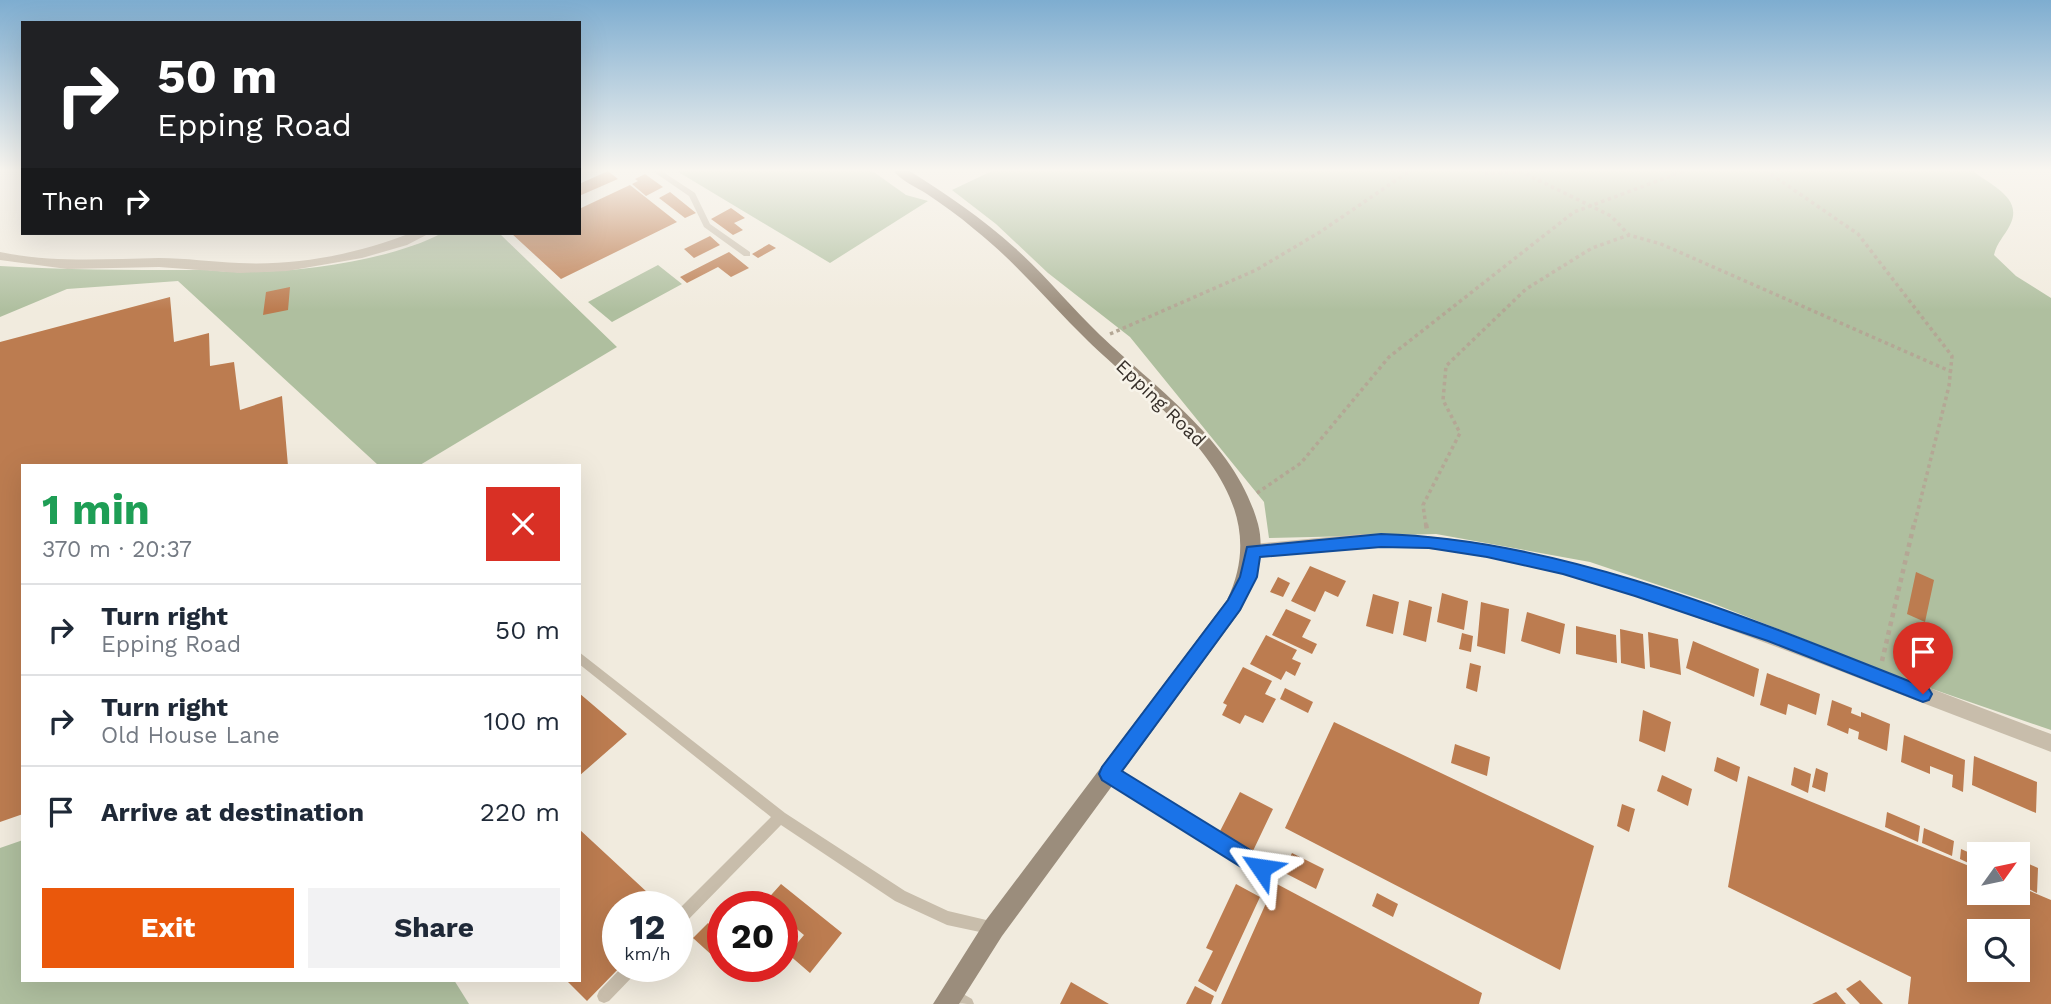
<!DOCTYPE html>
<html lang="en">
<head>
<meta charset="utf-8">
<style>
	:root { --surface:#fff; --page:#f2f2f3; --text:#1f2937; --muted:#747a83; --line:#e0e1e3; --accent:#ea580c }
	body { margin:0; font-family:"Work Sans",sans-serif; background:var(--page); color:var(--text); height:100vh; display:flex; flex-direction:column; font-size:26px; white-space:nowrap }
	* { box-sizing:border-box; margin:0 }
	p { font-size:23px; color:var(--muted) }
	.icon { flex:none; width:38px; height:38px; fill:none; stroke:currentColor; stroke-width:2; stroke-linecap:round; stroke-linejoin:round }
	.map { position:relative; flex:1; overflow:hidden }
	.drawer { position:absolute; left:21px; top:464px; width:560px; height:518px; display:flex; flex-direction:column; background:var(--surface); border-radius:0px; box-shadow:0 7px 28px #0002 }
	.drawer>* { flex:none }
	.guide { position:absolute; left:21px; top:21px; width:560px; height:214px; border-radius:0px; box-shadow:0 7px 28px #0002; background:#202124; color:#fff; overflow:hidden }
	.needle { width:46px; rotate:57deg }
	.controls { position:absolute; left:1967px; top:842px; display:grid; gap:14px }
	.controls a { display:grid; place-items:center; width:63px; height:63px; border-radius:0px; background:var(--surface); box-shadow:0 7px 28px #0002; font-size:35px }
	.speed { position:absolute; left:602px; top:891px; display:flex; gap:14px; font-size:35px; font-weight:700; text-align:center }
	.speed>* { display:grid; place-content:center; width:91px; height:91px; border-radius:50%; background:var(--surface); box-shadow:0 7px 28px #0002; line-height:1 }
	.speed small { font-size:18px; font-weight:400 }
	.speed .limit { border:10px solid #d22; background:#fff; color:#111 }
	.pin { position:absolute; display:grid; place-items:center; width:60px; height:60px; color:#fff; margin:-72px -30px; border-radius:50% 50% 50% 0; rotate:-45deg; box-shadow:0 0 7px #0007 }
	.pin .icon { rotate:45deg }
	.me { position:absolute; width:77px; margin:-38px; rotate:302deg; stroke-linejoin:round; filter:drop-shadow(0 0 5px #0008) }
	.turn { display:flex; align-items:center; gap:24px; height:147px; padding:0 21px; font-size:32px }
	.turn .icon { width:91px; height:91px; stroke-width:2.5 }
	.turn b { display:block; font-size:49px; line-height:60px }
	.then { display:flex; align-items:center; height:66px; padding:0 21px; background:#0003; gap:14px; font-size:26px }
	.round { display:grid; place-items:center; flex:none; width:74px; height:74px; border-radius:0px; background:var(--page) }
	.headline { display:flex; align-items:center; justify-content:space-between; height:119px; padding:0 21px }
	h1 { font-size:42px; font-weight:700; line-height:52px; color:#1e9e55 }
	.action { display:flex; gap:14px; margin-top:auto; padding:14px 21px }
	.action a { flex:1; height:80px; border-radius:0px; background:var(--accent); color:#fff; font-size:28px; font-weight:700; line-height:80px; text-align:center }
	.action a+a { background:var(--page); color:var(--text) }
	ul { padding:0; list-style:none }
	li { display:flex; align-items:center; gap:21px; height:91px; padding:0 21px; border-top:2px solid var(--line) }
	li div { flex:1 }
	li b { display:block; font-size:26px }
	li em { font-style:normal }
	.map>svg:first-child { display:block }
</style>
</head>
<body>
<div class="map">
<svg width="2051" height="1004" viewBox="0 0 2051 1004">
	<rect width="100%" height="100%" fill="#f1ebde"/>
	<!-- green -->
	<path fill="#afbf9f" d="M675 170H871L906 195 928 201 830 263Z
		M994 170H1972C1989 185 2024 197 2010 225 2004 237 1997 242 1994 255L2016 276 2051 298V730L1915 683 1712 603 1590 562 1436 534 1269 538 1264 502 1130 337 1048 273 996 224 952 190Z
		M442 233H499L617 347 420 465H378L178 281 67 289 0 317V266C64 270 127 270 191 270 209 269 227 273 245 272 301 272 392 260 442 233Z
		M658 265 682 284 612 322 588 302Z
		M23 840V980H454L469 1004H0V848Z"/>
	<!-- building -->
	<path fill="#bc7c50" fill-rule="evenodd" d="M608 171 618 179 579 196V184Z
		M645 174 663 187 646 196 632 184 638 181 635 179Z
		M630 185 677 222 561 279 511 233H579V209Z
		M670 192 696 213 685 218 659 198Z
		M731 208 745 218 734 223 743 230 733 235 711 219Z
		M710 236 720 245 694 258 684 249Z
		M769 244 776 248 758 258 752 254Z
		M729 252 749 268 731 277 718 267 687 283 680 277Z
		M290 287 288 310 263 315 266 292Z
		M170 297 174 342 209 333 210 366 234 362 240 410 282 396 288 466H23V814L0 822V342Z
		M1310 566 1346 581 1338 597 1325 591 1315 612 1291 601Z
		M1916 572 1934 580 1925 622 1907 614Z
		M1278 577 1290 583 1283 597 1270 592Z
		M1442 593 1468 601 1464 630 1437 622Z
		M1373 594 1399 602 1393 634 1366 626Z
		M1409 600 1432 607 1426 642 1403 635Z
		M1481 602 1509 609 1505 654 1477 646Z
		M1286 609 1311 620 1302 637 1317 644 1312 654 1272 635Z
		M1527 612 1565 624 1560 654 1521 641Z
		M1576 626 1616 635 1617 663 1576 654Z
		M1620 629 1643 634 1645 669 1621 663Z
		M1648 632 1678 639 1681 675 1650 667Z
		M1462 633 1473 636 1471 652 1459 649Z
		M1266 635 1297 650 1292 659 1301 663 1295 676 1286 671 1281 680 1250 664Z
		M1693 641 1759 669 1754 697 1686 668Z
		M1470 663 1481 666 1477 692 1466 688Z
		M1243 667 1272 681 1265 694 1276 699 1263 723 1245 715 1240 724 1222 715 1227 705 1223 703Z
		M1767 673 1820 694 1816 715 1788 704 1786 715 1760 705Z
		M1285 688 1313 702 1308 713 1280 699Z
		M579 693 627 734 579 776Z
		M1832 700 1852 708 1851 713 1861 717V712L1890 724 1887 751 1858 739 1859 732 1849 728 1848 734 1827 725Z
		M1643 710 1671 722 1665 752 1639 741Z
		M1334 722 1594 846 1560 970 1285 828Z
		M1904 735 1965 760 1963 792 1952 787 1953 775 1930 766V774L1901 762Z
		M1455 744 1490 757 1487 776 1451 763Z
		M1974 756 2037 782 2036 813 1972 785Z
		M1717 757 1740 767 1737 782 1714 771Z
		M1794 767 1811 774 1808 793 1791 785Z
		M1816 768 1828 773 1825 792 1812 787Z
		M1662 775 1692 789 1688 806 1657 791Z
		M1748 776 1979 870V892H2018V886L2051 900V1004H1908L1911 977 1728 887ZM1979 931H2018V970H1979Z
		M1240 792 1273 809 1252 853 1218 835Z
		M1622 804 1635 809 1629 832 1617 826Z
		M1887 812 1920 826 1918 842 1885 827Z
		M1924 828 1954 841 1952 856 1922 843Z
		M579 829 662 906H618V966H621L587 1001 566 980H579Z
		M1961 849 1979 857V868L1960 859Z
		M1292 853 1324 869 1316 889 1283 872Z
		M2018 859 2038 868 2037 893 2018 884Z
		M1275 883 1482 993 1479 1004H1221Z
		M781 884 842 933 810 973 788 954 804 935 782 917V906H769L764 903Z
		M1236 884 1260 897 1216 992 1198 981 1213 951 1206 948Z
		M1377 893 1398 904 1393 917 1372 906Z
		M708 923 715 930 719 926 723 930V950L715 958 693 938Z
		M1860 980 1883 1004H1860L1846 989Z
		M1071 982 1109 1004H1060Z
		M1195 986 1214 996 1211 1004H1186Z
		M1836 992 1846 1004H1812Z"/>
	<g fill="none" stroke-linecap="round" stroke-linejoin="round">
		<!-- path-far1 -->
		<path stroke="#b4a795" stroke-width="3.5" stroke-dasharray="3.5 3.5" stroke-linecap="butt" d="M1479 170 1483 174 1522 172 1611 216 1629 235
			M1666 170 1671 176
			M1765 170 1858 234 1952 356 1949 386 1914 526
			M1110 334 1256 270 1320 232 1411 170
			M1257 493 1301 463 1389 357 1574 212 1687 170
			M1426 526 1423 505 1460 433 1443 400 1446 366 1526 289 1592 248 1629 235 1661 244 1952 372"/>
		<!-- path -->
		<path stroke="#b4a795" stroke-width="4.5" stroke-dasharray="4.5 4.5" stroke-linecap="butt" d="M1426 524 1427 530
			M1882 661 1914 524"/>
		<!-- service -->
		<path fill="#c8bdab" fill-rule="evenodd" d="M651 170H660L695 193 710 224 750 252V256H744L704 227 689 196Z
			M579 652 785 813 905 891 948 911 999 923 1001 928 999 933 994 935 947 925 895 901 781 825 682 926 677 928V911L771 817 579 664Z
			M1109 768 1266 863 1268 868 1266 873 1261 874 1256 873 1105 778 1103 774 1105 770Z
			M623 966H640L638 971 609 1001 604 1003 599 1001 597 996 599 991Z
			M951 987 972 999 974 1004C962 1004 949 1004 944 994L946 989Z"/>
		<!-- minor -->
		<path fill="#c8bdab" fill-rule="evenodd" d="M411 233H430L407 245 362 258 287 271 240 273 159 267 67 269 0 260V252C53 263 105 259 159 258 186 258 212 262 239 263 297 266 357 254 411 233Z
			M1361 534C1483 532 1588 565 1702 604 1820 644 1935 691 2051 734V752C1928 706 1807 657 1684 613 1611 588 1536 562 1459 552 1390 543 1321 549 1253 558L1247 556 1244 551 1247 546 1253 544Z"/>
		<!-- secondary -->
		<path fill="#9b8d7c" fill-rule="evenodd" d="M893 170H908C945 193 982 218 1015 248 1045 275 1071 307 1100 335 1158 390 1236 443 1258 524 1266 555 1254 584 1241 610L1002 936 959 1004H933L986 920 1227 600C1281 489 1157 408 1088 341 1050 304 1016 262 974 229 959 216 943 205 927 194 916 187 900 180 893 170Z"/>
	</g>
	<!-- sky -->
	<linearGradient id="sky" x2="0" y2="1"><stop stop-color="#7eadd0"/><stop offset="0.55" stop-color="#f9f6f0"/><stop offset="1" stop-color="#f9f6f0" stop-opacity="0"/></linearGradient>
	<rect width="2051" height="310" fill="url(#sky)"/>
	<!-- route -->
	<path fill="#1a73e8" stroke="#114b97" stroke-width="2" d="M1381 534C1566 539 1758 622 1929 689L1932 694 1929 700 1923 702 1768 641 1635 596 1563 574 1487 557 1429 548 1381 547 1260 557 1257 577 1240 610 1122 771 1268 861 1271 868 1268 875 1261 878 1254 875 1102 780 1099 774 1102 767 1228 600 1240 577 1247 547Z"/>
	<g text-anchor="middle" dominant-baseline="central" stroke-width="5" stroke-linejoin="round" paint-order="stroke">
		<!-- street labels -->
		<g font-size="19" fill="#362f29" stroke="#f8f4ea">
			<text transform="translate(1161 403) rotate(44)">Epping Road</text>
		</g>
	</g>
</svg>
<div class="controls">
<a><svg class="needle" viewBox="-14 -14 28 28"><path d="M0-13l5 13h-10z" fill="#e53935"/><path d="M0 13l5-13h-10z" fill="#747a83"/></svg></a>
<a><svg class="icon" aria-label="search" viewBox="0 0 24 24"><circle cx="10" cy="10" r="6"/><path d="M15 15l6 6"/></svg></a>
</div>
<div class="speed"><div>12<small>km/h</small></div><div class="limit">20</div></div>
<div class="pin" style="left:1923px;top:694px;background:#d93025"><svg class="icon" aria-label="arrive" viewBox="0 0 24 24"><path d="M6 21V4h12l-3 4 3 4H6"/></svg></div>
<svg class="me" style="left:1261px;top:868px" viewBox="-20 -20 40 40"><path d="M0-17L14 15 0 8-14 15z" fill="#1a73e8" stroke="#fff" stroke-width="4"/></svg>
<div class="guide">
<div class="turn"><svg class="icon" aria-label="right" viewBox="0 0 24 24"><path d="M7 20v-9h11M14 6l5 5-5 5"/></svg><div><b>50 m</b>Epping Road</div></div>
<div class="then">Then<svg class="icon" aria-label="right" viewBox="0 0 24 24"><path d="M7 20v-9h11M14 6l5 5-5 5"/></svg></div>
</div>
<section class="drawer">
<div class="headline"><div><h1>1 min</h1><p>370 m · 20:37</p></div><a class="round" style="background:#d93025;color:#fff"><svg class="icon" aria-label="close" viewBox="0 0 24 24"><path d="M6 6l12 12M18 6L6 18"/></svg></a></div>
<ul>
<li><svg class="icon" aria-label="right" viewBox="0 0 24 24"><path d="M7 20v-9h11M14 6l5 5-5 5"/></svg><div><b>Turn right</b><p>Epping Road</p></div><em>50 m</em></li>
<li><svg class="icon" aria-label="right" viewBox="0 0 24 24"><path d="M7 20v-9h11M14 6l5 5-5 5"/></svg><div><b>Turn right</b><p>Old House Lane</p></div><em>100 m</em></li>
<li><svg class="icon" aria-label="arrive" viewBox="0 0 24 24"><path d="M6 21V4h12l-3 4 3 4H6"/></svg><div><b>Arrive at destination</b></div><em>220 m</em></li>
</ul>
<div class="action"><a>Exit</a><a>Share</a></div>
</section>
</div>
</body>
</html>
